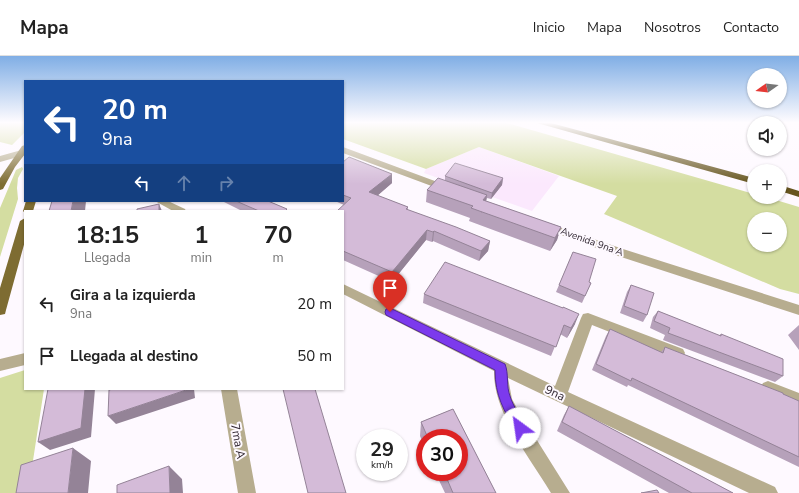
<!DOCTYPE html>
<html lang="es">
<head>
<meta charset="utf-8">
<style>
	:root { --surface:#fff; --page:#f6f6f6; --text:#222; --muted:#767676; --line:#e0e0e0 }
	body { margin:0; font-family:"Nunito Sans",sans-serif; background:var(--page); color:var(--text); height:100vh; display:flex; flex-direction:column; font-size:15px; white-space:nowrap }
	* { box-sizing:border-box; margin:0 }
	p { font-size:13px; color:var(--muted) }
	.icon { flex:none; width:22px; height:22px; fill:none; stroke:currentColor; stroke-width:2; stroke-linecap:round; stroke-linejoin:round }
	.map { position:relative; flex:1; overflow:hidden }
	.panel { position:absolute; left:24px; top:154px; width:320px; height:180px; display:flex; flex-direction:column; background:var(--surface); border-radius:0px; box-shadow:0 1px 3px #0004 }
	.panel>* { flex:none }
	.top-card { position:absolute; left:24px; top:24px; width:320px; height:122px; border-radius:0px; box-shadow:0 1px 3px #0004; background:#1a4fa0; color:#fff; overflow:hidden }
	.needle { width:26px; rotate:256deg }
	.tools { position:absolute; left:747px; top:12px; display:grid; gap:8px }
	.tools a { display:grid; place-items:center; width:40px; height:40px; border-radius:50%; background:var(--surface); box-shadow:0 1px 3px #0004; font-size:20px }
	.speed { position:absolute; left:356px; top:373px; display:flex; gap:8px; font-size:20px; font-weight:700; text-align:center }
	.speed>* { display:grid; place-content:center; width:52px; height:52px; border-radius:50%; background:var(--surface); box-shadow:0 1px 3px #0004; line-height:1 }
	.speed small { font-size:10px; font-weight:400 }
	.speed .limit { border:6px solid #d22; background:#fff; color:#111 }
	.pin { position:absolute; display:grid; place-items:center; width:34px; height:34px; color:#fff; margin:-41px -17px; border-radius:50% 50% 50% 0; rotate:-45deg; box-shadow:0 0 4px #0007 }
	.pin .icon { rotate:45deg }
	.me { position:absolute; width:44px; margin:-22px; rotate:329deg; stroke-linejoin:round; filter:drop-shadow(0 0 3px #0008) }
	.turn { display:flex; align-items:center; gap:14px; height:84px; padding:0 12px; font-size:18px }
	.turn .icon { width:52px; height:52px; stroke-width:2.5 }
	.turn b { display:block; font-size:28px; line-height:34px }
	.lanes { display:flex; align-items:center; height:38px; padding:0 12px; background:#0003; justify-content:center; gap:20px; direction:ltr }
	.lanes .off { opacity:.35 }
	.eta { display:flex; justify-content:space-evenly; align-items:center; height:68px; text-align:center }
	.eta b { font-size:24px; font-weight:700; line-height:28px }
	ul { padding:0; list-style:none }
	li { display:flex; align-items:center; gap:12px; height:52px; padding:0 12px }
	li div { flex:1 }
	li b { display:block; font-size:15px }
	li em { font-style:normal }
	header { display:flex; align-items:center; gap:24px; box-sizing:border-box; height:56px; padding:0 20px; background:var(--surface); border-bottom:1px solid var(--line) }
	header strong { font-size:19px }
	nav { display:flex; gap:22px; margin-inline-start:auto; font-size:14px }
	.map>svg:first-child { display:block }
</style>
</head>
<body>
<header>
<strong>Mapa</strong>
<nav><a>Inicio</a><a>Mapa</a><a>Nosotros</a><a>Contacto</a></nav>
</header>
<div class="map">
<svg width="799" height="437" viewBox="0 0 799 437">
	<rect width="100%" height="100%" fill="#fef9ff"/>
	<!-- built -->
	<path fill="#fbe8fd" d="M479 91 559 120 532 155 424 117 426 113Z"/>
	<!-- green -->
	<path fill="#d4dda1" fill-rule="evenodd" d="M0 67H25V76L12 89 0 86Z
		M343 67H507L754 138V141H766L799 151V238L780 233 604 158 617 140 479 91 426 113 343 83ZM754 163H780V189H754Z
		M22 111 23 113 18 122 17 132 18 143 0 201V152L16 114Z
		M25 314V333H44L28 437H0V322Z"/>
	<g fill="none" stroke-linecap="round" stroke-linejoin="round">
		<!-- minor -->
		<path fill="#b7ad8f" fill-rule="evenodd" d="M343 91 451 131 453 133 451 135H445L343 97Z
			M25 93V99L0 106V100Z
			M155 145H168L185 153 186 155H173Z
			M544 166 623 193 799 249V259L615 199 540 171 539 169 540 167Z
			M343 228 555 330 581 262 583 258 588 257 683 293 685 297 683 301 678 303 592 269 568 336 775 431 778 437H749L508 322 512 343 518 354 570 437H551C530 402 493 356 494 315L343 238Z
			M25 297V309L0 315V303Z
			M768 325 799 337V349L797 350 763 337 760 332 763 327Z
			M221 333H237L256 437H238Z"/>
		<!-- major -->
		<path fill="#7e6c32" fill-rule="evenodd" d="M25 89V98L15 111 3 133 0 134V122L22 90Z
			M26 145H36L33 155H25V157L23 155Z
			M25 162V185L6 254 5 258 0 259V232L20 165Z"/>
		<!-- highway -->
		<path fill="#66551f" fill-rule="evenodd" d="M537 67H551L754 122V128Z
			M780 129 799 135V141L780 135Z"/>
	</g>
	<!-- wall -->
	<path fill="#b6a1ba" d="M343 106 392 118V127L377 140 408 151V154L490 185 488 195 479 205 433 185 432 186 426 184 392 226 343 204V155L344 149 335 145H343Z
		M445 120 503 122 502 129 491 143 487 142 486 145 561 171 557 184 550 195 469 165 470 162 426 146 427 134 445 124Z
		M222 145H268L287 153V155H242Z
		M573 196 589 226 591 227 582 247 556 236Z
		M631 229 647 259 643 266 620 257 627 236Z
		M424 238 575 268 567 282 560 278 551 300 423 247Z
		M658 255 719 280 721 278 783 320 775 326 663 284 665 279 650 272 653 261Z
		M799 269V294L788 279Z
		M610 273 661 296 665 291 783 338 799 345V411L628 329 627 331 592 314 606 280Z
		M569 350 733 437H669L557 375 564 359Z
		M453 353 496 437H445L435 416H459V382H425V392L420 380 421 366Z"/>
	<!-- shaded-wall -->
	<path fill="#948397" d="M392 118V127L370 146 369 136Z
		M503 122 502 129 491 143 492 137Z
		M487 139 485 152 481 157 483 144Z
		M73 145H86L85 155H71Z
		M159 148 162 155H159Z
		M561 171 557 184 550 195 555 182Z
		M427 174 426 184 392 226V216Z
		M434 175 433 185 432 186 433 176Z
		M490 185 488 195 479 205 481 195Z
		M579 258 575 268 567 282 571 272Z
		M85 333H95L91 381 50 394 38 386Z
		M189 333H194L195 342 116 368 108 360Z
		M73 392 91 405 88 437H68Z
		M169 410 182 423 183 437H170Z"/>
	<!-- building -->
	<path fill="#d4bbd8" stroke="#948397" d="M349 101 392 118 369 136 408 151 406 153 456 171 490 185 481 195 434 175 433 176 427 174 392 216 343 195V155H337L351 142 343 139V106Z
		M455 107 503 122 492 137 445 120Z
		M438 122 487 139 483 144 561 171 555 182 471 152 473 150 427 134Z
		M52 145H73L71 155H49Z
		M236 145H268L287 153 285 155H259Z
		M159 148V155H137V153Z
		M573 196 596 203 589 226 591 227 585 240 559 229Z
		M445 206 563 252V251L579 258 571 272 564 269 556 291 424 238Z
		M631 229 654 237 647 259 624 250Z
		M658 255 721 280V278L783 303V320L668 277 670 272 654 265Z
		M610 273 663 297 665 291 783 337V338L799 345V401L632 322 631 325 596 308Z
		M48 333H85L81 372 38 386Z
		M113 333H189L108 360 109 334Z
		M283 333H315L346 437H308Z
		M569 350 733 437H692L562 366Z
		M453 353 496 437H453L444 416H459V382H428L421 366Z
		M73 392 68 437H16L21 409Z
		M169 410 170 437H117V429Z
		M657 434 659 437H641Z"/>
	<!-- sky -->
	<linearGradient id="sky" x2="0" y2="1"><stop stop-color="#80aee5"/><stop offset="0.52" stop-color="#fffcff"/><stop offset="1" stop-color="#fffcff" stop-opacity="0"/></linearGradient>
	<rect width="799" height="128" fill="url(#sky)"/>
	<!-- route -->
	<path fill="#7c3aed" stroke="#51269a" d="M390 252 505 308C509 318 506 330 510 340 513 351 522 361 526 372L524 376 520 378 516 376C504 354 495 340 495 314L386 259 385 256 386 253Z"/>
	<g text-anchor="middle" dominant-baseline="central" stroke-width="4" stroke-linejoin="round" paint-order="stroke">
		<!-- street labels -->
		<g font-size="10" fill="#312732" stroke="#fef9ff">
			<text transform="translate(592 186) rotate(20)">Avenida 9na A</text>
		</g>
		<!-- near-street labels -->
		<g font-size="12" fill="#312732" stroke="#fef9ff">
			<text transform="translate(555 337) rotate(25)">9na</text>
			<text transform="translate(238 385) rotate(80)">7ma A</text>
		</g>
	</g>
</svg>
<div class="tools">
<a><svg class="needle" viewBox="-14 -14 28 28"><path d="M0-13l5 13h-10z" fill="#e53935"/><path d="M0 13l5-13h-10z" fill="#767676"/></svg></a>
<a><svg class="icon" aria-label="sound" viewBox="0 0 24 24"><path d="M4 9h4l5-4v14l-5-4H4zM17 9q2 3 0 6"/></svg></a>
<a>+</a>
<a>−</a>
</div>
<div class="speed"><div>29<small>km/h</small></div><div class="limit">30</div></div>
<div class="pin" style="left:390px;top:256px;background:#d93025"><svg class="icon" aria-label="arrive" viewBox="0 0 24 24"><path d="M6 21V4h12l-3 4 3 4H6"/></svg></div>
<svg class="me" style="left:520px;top:372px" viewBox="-20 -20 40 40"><circle r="19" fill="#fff"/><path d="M0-13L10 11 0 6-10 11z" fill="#7c3aed"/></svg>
<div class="top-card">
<div class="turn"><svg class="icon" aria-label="left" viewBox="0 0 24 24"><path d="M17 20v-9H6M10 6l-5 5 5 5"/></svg><div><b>20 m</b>9na</div></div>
<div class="lanes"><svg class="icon" aria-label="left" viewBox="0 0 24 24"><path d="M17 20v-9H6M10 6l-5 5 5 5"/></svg><svg class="icon off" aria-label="ahead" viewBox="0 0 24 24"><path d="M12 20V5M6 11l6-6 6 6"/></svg><svg class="icon off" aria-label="right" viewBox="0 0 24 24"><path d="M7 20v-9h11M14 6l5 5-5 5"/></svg></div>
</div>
<section class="panel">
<div class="eta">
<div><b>18:15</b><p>Llegada</p></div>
<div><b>1</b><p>min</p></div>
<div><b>70</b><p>m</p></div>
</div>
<ul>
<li><svg class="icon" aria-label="left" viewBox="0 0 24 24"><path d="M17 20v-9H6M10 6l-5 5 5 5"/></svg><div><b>Gira a la izquierda</b><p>9na</p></div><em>20 m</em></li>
<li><svg class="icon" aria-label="arrive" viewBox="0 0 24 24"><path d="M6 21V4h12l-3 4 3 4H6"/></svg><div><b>Llegada al destino</b></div><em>50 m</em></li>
</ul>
</section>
</div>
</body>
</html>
